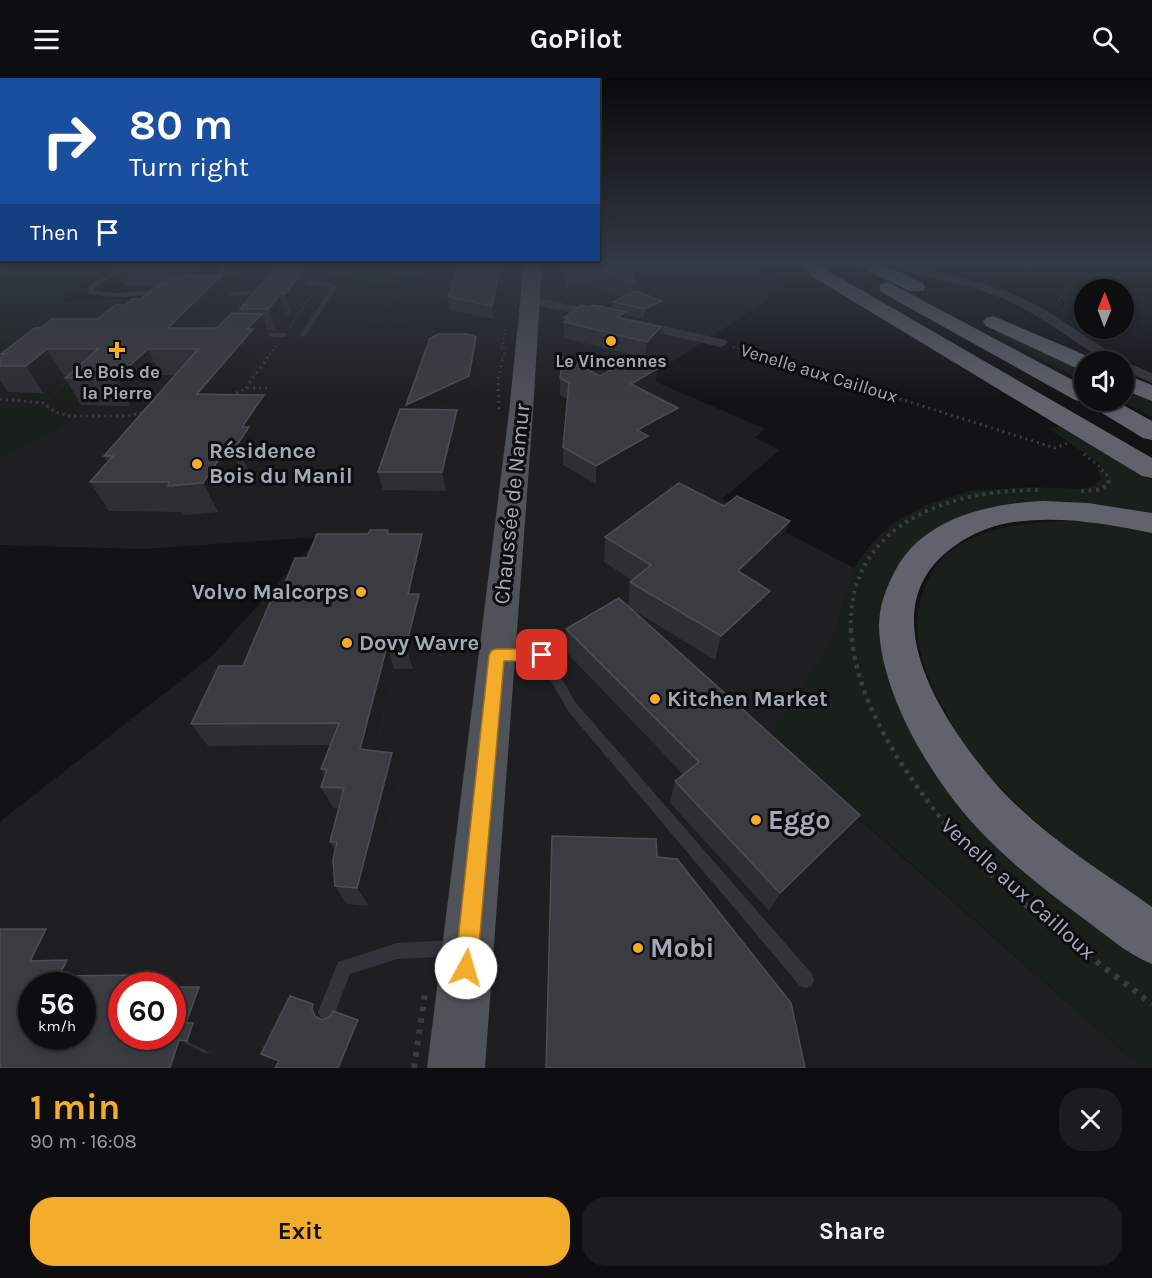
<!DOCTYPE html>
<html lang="en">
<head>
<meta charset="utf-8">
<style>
	:root { --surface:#0e0e10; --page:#1c1c1e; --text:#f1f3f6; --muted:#9b9c9f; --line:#2e2e30; --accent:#f4ad2b }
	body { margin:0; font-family:Karla,sans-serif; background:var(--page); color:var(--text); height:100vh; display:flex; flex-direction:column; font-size:22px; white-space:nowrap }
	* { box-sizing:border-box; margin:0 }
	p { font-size:20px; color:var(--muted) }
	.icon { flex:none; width:33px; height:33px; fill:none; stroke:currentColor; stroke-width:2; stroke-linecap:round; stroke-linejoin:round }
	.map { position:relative; height:990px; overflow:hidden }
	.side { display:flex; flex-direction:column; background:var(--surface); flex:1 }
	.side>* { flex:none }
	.guide { position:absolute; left:0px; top:0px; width:600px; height:183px; box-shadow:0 3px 9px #0003,0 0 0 2px var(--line); background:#1a4fa0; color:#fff; overflow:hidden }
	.needle { width:39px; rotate:1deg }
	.controls { position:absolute; left:1074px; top:201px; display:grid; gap:12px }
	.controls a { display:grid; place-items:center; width:60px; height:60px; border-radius:50%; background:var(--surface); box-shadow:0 3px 9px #0003,0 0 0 2px var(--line); font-size:30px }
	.speed { position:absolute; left:18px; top:894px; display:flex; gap:12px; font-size:30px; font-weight:700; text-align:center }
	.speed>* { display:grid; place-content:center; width:78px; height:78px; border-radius:50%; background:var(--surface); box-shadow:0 3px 9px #0003,0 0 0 2px var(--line); line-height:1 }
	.speed small { font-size:15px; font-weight:400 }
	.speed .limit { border:9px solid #d22; background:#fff; color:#111 }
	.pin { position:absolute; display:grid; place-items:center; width:51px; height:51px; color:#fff; margin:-26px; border-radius:12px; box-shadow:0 3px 9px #0006 }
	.me { position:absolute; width:66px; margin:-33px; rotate:6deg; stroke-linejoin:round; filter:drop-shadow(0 0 4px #0008) }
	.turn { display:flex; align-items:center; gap:21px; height:126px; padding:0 30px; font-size:27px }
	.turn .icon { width:78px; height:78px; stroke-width:2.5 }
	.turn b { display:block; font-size:42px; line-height:51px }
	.then { display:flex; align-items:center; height:57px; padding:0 30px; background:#0003; gap:12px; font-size:22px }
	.round { display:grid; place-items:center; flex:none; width:63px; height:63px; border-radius:24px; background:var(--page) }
	.summary { display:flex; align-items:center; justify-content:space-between; height:102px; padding:0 30px }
	h1 { font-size:36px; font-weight:700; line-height:45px; color:var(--accent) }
	.action { display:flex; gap:12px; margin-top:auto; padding:12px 30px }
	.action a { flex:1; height:69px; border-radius:24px; background:var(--accent); color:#111; font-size:24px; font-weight:700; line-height:69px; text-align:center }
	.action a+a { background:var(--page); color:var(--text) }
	header { display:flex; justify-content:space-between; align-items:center; height:78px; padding:0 30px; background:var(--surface); font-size:27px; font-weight:700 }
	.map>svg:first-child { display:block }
</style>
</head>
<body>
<header><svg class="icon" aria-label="menu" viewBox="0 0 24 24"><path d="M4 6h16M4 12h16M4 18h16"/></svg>GoPilot<svg class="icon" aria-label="search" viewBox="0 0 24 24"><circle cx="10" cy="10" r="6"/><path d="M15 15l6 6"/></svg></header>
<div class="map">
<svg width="1152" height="990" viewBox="0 0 1152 990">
	<rect width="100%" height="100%" fill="#131315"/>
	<!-- built -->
	<path fill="#1f1f22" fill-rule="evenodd" d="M263 185H310L323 189 426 207 428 185H748L786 210 647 300 765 351 755 360 780 372 722 421 854 490 833 564 769 661 1142 990H0V746L2 742 211 579 320 459 143 471 0 467V380L57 350 36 328 0 332V270L63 223 172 219 220 212 249 199ZM32 908H82V958H32ZM122 908H172V958H122Z"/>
	<!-- green -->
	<path fill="#191f1a" d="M0 185H128L92 201 0 270Z
		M310 185H428L426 207 323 189Z
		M333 197 413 209 407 226 401 227 391 244 393 247 406 251 441 253H386L374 250V247H383L400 211H343L341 214 338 213 340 210 349 207 345 203 336 205 327 200 298 198Z
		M1002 252 1084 290V304L992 255Z
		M74 299 82 320 69 332 81 333 77 337 50 330 47 324Z
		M56 303H64L42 323 16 321 23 315H43Z
		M1124 307 1152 320V339L1120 323 1124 322Z
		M36 328 66 341 58 350 0 380V332Z
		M1059 348 1152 402V439L1073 427 915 469 894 602 1152 881V990H1142L769 660 833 564 854 490 870 467 893 445 926 427 969 413 1030 409 1080 411 1094 408 1101 400 1098 392 1102 387 1049 351Z
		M1068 443 1111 445 1152 454V832C1086 785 1017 736 967 671 958 659 951 644 944 631 921 592 908 549 926 506 948 452 1018 444 1068 443Z"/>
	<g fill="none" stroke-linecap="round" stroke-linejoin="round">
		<!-- path-far4 -->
		<path stroke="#3a3c41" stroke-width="2" stroke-dasharray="1.5 3" stroke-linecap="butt" d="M1056 227 1066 211 1075 206 1083 185
			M290 249 313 215
			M506 251 502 270H508
			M733 269 774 280
			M267 280 277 267
			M502 280 505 274"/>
		<!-- path-far3 -->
		<path stroke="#3a3c41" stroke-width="3" stroke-dasharray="2 4" stroke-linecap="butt" d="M768 279 1055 370 1068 365
			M246 310 268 279
			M231 318 246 310H267
			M0 321 43 325 55 334 69 338H126L144 335
			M499 331 498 302 503 279
			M1084 376 1099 388 1109 400"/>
		<!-- path-far2 -->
		<path stroke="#3a3c41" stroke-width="4" stroke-dasharray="3 4.5" stroke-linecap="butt" d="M1081 413 1097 412 1108 407 1109 399
			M851 553C846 445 951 411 1040 412"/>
		<!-- path-far1 -->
		<path stroke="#3a3c41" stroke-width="4.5" stroke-dasharray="4 5" stroke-linecap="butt" d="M851 551C855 623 902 691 945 746"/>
		<!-- path -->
		<path stroke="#3a3c41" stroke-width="6" stroke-dasharray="4.5 7" stroke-linecap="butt" d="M944 744C999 814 1081 871 1152 926
			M414 990 425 915"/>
		<!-- service -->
		<path fill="#34353a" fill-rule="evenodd" d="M130 185H137L98 207 94 210 93 213 116 215 163 211 165 212V214C140 218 113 222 88 215L89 208Z
			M219 185H225L227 190 209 208H205V206L221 190Z
			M293 203 328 204 337 209 306 257 303 259 300 257 331 210 327 208 291 206 290 205Z
			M265 210 268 212 262 217 216 218 213 216 216 214 260 213Z
			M255 255H284L287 257 284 259 257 258 254 256Z
			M503 572 546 574 576 625 812 896 814 902 812 908 806 910 800 908 568 633 539 582H503L499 580 497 577 499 574Z
			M456 862 462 864 464 870 462 876 456 878 397 881 350 896 333 940 327 943 321 940 318 934 338 884 397 865Z"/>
		<!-- minor -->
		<path fill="#34353a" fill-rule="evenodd" d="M890 185H905L985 206 1014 216 1046 232 1123 283 1152 295V305L1124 292V284H1106L1037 238 1005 221 976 211 915 196Z
			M530 218 603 234 609 238 603 242 526 225 524 222Z
			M633 241 726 262 728 265 721 269 628 248 626 245Z"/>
		<!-- primary -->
		<path fill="#505259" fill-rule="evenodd" d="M524 185H542L533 334 485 990H427L509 334Z"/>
		<!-- motorway -->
		<path fill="#60636b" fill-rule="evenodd" d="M800 185H819L825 191 1152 380V400L1142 398 813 199Z
			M857 185H880L923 205 925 209 923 213H909L860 189Z
			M888 204 1084 308V322H1114L1152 343V362L1143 360 1084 324 1075 322 881 214 879 210 881 206Z
			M993 238 1092 280 1094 284H1084V292L1076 290 986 248 983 244 986 240Z
			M1124 296 1152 307V323L1124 312Z
			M1044 423 1088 425 1152 435V455C1103 445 1053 436 1003 446 980 451 956 464 940 480 874 545 949 651 995 705 1039 755 1098 791 1152 829V886C1125 875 1104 855 1080 838 1046 813 1013 787 983 756 935 707 881 619 879 549 879 528 886 510 895 493 922 440 990 425 1044 423Z"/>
	</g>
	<!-- wall -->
	<path fill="#2f2f33" d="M459 185H505L493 241 450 232 448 219Z
		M565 185H632L635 205V214L661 233 644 241 627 238V242L660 266 645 280 564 260V240L588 229 612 231 613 224 622 220 596 209H566Z
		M1009 185H1036L1033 192Z
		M217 187 207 197H222L230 221 204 250H217L242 235 240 231 302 190 307 210 305 214V217L291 237H286L276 253 267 252 270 261 260 273 262 277 231 316 264 317 274 344 258 372 260 378 249 395H242L218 434 184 437 182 434 109 433 90 404 108 384 104 378 175 297H160L131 328 81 327 65 300 68 297H63L43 315 8 314 0 302V280L2 278 1 276 41 250 98 241 126 227 141 221 157 208H125L118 193Z
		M478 276 471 316 437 332H457L460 349 446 413 383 412 378 394 407 331 406 327Z
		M657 291 655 308 645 314 678 330 676 348 647 363 646 376 596 406 563 387V369L567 321 560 317V300L600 298Z
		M389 456 428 480 419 517 424 539 413 591H394L375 673 392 675 400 697 369 828 347 826 335 808V772L330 764 339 730H333L321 709 325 698 321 691 330 667 208 668 191 646 243 588 281 515 307 480Z
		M605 459 782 468 750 500 763 538 715 582 628 529 630 504 632 502 604 484Z
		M566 551 845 758 769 833 670 725 675 703 683 696 567 575Z
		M76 868 69 883 96 898 122 908 221 923 211 955 217 958 211 975 0 990Z"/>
	<!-- shaded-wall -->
	<path fill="#1e1e21" d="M198 185H217V187L197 208 191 193Z
		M501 185H505L493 241 492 228Z
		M302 190 307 210 305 214V217L291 237 285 216Z
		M222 197 230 221 185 271 168 250Z
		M280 216 286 237 276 253 269 231Z
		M662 223 661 233 644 241 645 231Z
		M627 234 626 250 616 239Z
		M262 236 270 261 260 273 262 277 210 344 197 316 247 251Z
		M661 249 660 266 645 280 647 264Z
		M476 259 478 276 471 316 410 344 406 327Z
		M47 271 63 297 43 315 26 288Z
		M148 271 160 297 131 328 116 300Z
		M657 291 655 308 630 324 631 306Z
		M264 317 274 344 258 372 260 378 249 395 237 367 242 349Z
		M678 330 676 348 647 363 646 376 596 406V388L637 352Z
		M457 332 460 349 446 413 442 394Z
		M229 366 242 395 218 434 203 405Z
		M790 443 782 468 732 518 738 493Z
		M422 456 428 480 419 517 424 539 413 591 406 568 408 516Z
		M770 513 763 538 715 582 721 558Z
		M387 568 394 591 370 693 360 671Z
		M392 675 400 697 369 828 357 810Z
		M860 737 845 758 769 833 780 815Z
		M46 851 76 868 69 883 96 898 78 908 30 883Z
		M131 897 148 908H127Z
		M199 909 221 923 211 955 217 958 211 975 187 963 186 945Z
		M313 926 317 930 316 935 319 941 315 938 312 931Z
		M358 942 362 945 343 990H338Z
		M179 962 204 975 199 990H170Z"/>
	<!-- building -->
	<path fill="#3b3c41" stroke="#4c4e53" stroke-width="1.5" fill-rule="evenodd" d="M128 185H198L191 193H118Z
		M459 185H501L492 228 448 219Z
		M565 185H632L635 205 596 190H565Z
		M275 190H302L297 197H300L285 216H280L269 231H240Z
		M184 197H222L168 250H217L232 235 262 236 247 251H253L197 316 264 317 242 349H249L237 367 229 366 203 405 168 408 169 404H90L113 378H104L198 271H148L116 300H65L98 271H47L26 288H0V280L5 276H1L35 250H41L52 241H98L115 227H126L132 221H141L156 208Z
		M636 213 662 223 645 231 613 224Z
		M581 227 588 229 594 227 627 234 616 239 661 249 647 264 564 244 568 241 564 240Z
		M439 256H467L476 259 469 298 406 327 430 260Z
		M563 279 600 298 631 281 657 291 631 306 678 330 637 352 648 358 596 388 563 369 569 305 560 300Z
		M400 331 457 332 442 394H378Z
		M679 405 724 428 737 418 790 443 738 493 770 513 721 558 630 504 651 487 605 459Z
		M370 452H388L387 456H422L408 516H419L406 568H387L360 671 392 675 357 810 335 808 333 782 337 764H330L344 710 321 709 327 691H321L339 645 191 646 219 588H243L274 515H281L295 480H307L317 456H368Z
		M619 520 860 737 780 815 675 703 699 684 566 551Z
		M552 758 656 761 657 779 677 781 791 925 805 990H546Z
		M0 851H46L30 883 67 882 59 898 131 897 127 908H122V958H172V909H199L186 945H193L187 963 179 962 170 990H0ZM32 908H82V958H32Z
		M290 918 313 926 312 931 315 938 322 942 330 939 333 933 358 942 338 990H275L279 983 261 976Z"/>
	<!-- sky -->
	<linearGradient id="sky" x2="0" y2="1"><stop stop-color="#0a0a0c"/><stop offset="0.57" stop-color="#333946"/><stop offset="1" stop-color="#333946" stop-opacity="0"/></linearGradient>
	<rect width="1152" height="324" fill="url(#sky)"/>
	<!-- route -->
	<path fill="#f4ad2b" stroke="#9f701c" stroke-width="1.5" d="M497 571H542L547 573 549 577 547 582 542 583H504L477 890 473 898 466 901 458 898 455 890 489 577 492 572Z"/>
	<!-- markers -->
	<g fill="#f4ad2b" stroke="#0e0e10" stroke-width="2">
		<circle cx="611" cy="263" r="6"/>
		<path d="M114 263h6v6h6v6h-6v6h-6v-6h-6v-6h6z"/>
		<circle cx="197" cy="386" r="6"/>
		<circle cx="361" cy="514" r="6"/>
		<circle cx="347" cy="565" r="6"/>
		<circle cx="655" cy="621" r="6"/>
		<circle cx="756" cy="742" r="6"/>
		<circle cx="638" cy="870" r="6"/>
	</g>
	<g text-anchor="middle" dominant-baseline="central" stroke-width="6" stroke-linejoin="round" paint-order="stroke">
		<!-- far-poi labels -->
		<g font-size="18" font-weight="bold" fill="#a4aab5" stroke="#0e0e10">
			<text x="611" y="283">Le Vincennes</text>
			<text x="117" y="294">Le Bois de<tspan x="117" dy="21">la Pierre</tspan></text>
		</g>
		<!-- far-street labels -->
		<g font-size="18" fill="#a4aab5" stroke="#0e0e10">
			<text transform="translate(819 295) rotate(17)">Venelle aux Cailloux</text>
		</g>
		<!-- poi labels -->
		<g font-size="22" font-weight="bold" fill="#a4aab5" stroke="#0e0e10" text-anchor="start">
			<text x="209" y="373">Résidence<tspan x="209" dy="25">Bois du Manil</tspan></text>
			<text x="349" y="514" text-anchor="end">Volvo Malcorps</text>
			<text x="359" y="565">Dovy Wavre</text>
			<text x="667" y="621">Kitchen Market</text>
		</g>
		<!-- street labels -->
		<g font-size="22" fill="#a4aab5" stroke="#0e0e10">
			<text transform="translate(512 426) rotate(-84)">Chaussée de Namur</text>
			<text transform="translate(1018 811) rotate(42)">Venelle aux Cailloux</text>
		</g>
		<!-- near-poi labels -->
		<g font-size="27" font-weight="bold" fill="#a4aab5" stroke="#0e0e10" text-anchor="start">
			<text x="768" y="742">Eggo</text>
			<text x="650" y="870">Mobi</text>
		</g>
	</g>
</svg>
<div class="controls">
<a><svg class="needle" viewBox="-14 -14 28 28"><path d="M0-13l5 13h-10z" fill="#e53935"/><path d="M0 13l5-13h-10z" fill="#9b9c9f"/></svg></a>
<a><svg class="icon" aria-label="sound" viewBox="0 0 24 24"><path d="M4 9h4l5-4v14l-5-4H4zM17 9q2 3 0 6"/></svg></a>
</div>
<div class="speed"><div>56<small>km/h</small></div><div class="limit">60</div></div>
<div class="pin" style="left:542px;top:577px;background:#d93025"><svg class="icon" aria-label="arrive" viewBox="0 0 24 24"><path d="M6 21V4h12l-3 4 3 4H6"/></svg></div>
<svg class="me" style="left:466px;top:890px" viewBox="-20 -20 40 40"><circle r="19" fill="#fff"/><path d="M0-13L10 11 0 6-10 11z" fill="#f4ad2b"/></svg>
<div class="guide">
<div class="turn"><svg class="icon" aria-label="right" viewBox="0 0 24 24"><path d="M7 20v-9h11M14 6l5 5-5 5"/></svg><div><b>80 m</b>Turn right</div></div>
<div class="then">Then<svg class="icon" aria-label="arrive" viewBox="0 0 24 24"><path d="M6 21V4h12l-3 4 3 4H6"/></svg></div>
</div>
</div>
<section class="side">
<div class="summary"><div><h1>1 min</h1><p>90 m · 16:08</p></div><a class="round"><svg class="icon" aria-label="close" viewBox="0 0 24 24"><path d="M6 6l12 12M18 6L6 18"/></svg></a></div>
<div class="action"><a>Exit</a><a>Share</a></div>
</section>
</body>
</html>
